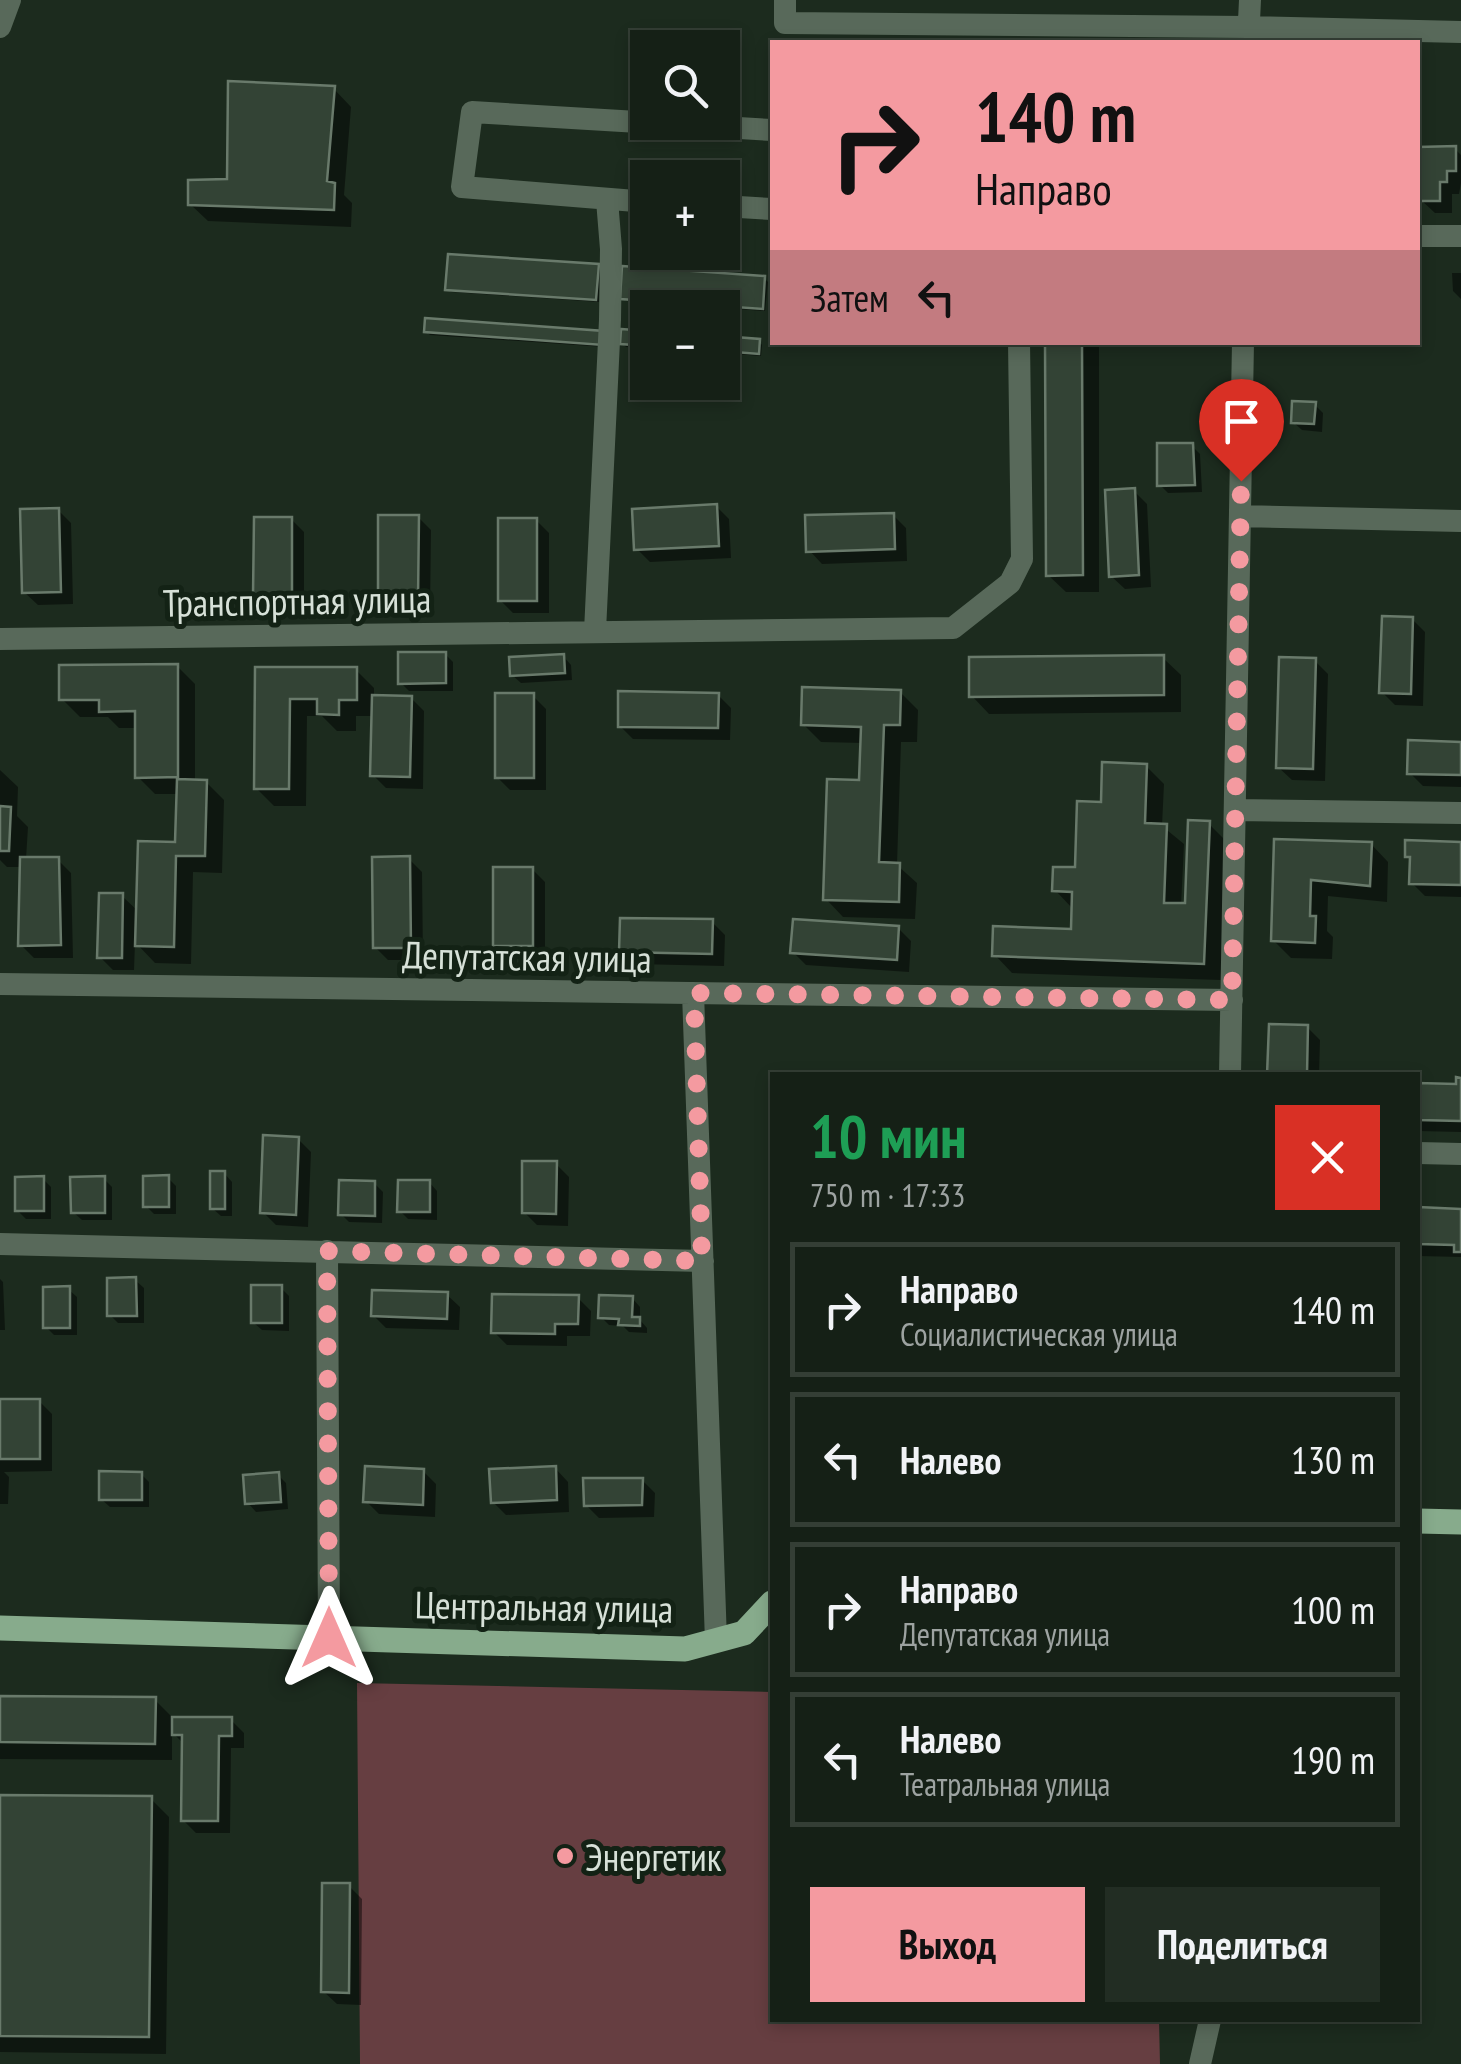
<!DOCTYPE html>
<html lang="ru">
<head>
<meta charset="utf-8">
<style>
	:root { --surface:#152016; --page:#222d23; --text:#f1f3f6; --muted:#9da3a1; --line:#343e35; --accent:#f49aa0 }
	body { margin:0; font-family:"PT Sans Narrow",sans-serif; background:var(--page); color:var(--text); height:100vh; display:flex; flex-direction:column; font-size:38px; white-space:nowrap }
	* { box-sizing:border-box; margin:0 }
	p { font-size:32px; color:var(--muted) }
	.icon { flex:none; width:55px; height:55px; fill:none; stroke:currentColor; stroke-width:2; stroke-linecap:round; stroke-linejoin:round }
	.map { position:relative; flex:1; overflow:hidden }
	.drawer { position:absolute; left:770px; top:1072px; width:650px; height:950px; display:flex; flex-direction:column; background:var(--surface); border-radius:0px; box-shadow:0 5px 15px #0003,0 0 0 2px var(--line) }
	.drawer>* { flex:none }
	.banner { position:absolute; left:770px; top:40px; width:650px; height:305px; border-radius:0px; box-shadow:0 5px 15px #0003,0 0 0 2px var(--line); background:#f49aa0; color:#111; overflow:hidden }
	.fabs { position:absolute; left:630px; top:30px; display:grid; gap:20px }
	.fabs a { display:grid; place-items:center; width:110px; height:110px; border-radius:0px; background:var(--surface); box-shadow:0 5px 15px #0003,0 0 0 2px var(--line); font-size:50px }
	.pin { position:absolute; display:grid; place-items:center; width:85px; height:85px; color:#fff; margin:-102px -42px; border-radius:50% 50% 50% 0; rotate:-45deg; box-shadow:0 0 10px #0007 }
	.pin .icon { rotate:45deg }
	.me { position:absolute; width:110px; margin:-55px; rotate:0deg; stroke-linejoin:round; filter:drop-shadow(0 0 8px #0008) }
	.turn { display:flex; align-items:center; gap:35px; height:210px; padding:0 40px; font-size:45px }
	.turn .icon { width:130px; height:130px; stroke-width:2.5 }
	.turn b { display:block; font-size:70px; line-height:85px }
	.then { display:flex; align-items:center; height:95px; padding:0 40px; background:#0003; gap:20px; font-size:38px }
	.round { display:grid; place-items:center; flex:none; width:105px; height:105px; border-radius:0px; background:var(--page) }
	.head { display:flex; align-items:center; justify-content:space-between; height:170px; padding:0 40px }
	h1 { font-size:60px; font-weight:700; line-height:75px; color:#1e9e55 }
	.action { display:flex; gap:20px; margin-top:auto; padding:20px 40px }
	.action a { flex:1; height:115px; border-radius:0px; background:var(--accent); color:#111; font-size:40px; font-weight:700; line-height:115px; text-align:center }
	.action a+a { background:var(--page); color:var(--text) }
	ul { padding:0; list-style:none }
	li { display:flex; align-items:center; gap:30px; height:135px; margin:0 20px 15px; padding:0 20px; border:5px solid var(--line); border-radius:0px }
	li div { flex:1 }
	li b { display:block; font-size:38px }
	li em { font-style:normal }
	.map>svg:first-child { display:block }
</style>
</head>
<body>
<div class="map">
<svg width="1461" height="2064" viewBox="0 0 1461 2064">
	<rect width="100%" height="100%" fill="#1c2b1e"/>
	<!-- green -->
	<path fill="#663e41" d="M357 1683 772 1692V2020H1159L1160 2064H360Z"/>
	<!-- shadow -->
	<path fill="#0007" d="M334 89 351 107 344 195 352 203 351 227 208 221 190 204 229 182Z
		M1455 149 1461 155V183L1459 194H1452V213H1435L1421 200V207H1418V185L1421 189Z
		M598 266 601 270 599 302 451 292 448 289Z
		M1452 273H1461V299L1453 291Z
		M764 278 768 282 765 311 626 301 622 298Z
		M427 332 606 336 605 347 430 335Z
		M648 334V348L626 347 622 343Z
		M722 339 759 341 762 345 761 356 722 353Z
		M1047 342H1099V592H1066L1048 575Z
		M1315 405 1323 413 1322 432 1302 430 1293 422Z
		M1192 446 1200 454 1202 492 1168 493 1160 485Z
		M1134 491 1147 504 1151 587 1125 589 1111 576Z
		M716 506 729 519 731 558 650 562 637 549Z
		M58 510 71 523 73 604 38 605 24 592Z
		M893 515 906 528 907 561 822 564 809 550Z
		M418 517 431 530 430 613H394L381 600Z
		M291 519 304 532V608H269L256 595Z
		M536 520 549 533V613H513L500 600Z
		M1412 619 1425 632 1423 706 1395 705 1382 692Z
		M445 654 453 662V691H409L401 683Z
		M563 656 571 665 572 680 521 683 512 675Z
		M1163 658 1181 675V712L989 714 972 696Z
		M1315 661 1328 674 1325 781 1292 780 1278 767Z
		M177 666 195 684V782H206L224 800 222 873 193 872 191 964 155 963 135 942 134 970H113L100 957 122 896 139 912 178 845 179 794H155L138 777V728H119L108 717H80L62 699Z
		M258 669 356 670 374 688V698H411L424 711 423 789 386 788 373 775 374 716H356V731H337L322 716H307L306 806H274L256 788Z
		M900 692 918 710 917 742H901L897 865 917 883 915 919 843 917 826 899 861 783 863 743 821 742 803 724Z
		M718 695 731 708 730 740 633 739 620 726Z
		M533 696 546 709V790H510L497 777Z
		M1461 744V787L1423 786 1410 773Z
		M1146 766 1164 784 1162 826 1184 844 1181 906H1187L1209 824 1226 841 1221 980 1012 973 995 955 1073 931 1072 908 1055 890 1077 870 1103 805Z
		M0 770 18 787 17 816 28 827 26 859 58 860 71 873 73 958H34L21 945 23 867H7L0 860Z
		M1276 842 1371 844 1388 862 1387 902 1328 896 1327 931 1333 937 1332 959 1291 958 1273 940Z
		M1461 844V897L1425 896 1412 883V861L1407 856Z
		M409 859 422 872 423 960H388L375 947Z
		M532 869 545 882V958H508L495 945Z
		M712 922 725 935 724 966 635 964 622 951Z
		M898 928 911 941 909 972 806 965 793 952Z
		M1307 1027 1320 1040 1319 1075H1270Z
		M1461 1080V1132L1418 1131V1085L1459 1087Z
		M298 1139 311 1152 308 1227 276 1225 263 1212Z
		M556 1164 569 1177 568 1226 537 1225 524 1212Z
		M224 1173 232 1182V1216H221L212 1208Z
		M168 1178 176 1186V1214H154L146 1206Z
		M43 1179 51 1187V1219H26L17 1210Z
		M104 1179 112 1187V1220H82L73 1212Z
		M429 1182 437 1191V1220L408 1219 400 1211Z
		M374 1183 383 1192 382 1223 349 1222 341 1214Z
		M1418 1210 1461 1211V1257L1418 1256Z
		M0 1279 3 1282 5 1330H0Z
		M135 1280 144 1288V1323H118L110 1315Z
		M281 1288 289 1296V1331L262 1330 253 1322Z
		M68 1289 77 1297V1335H54L46 1327Z
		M446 1294 460 1307 459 1330 386 1328 373 1315Z
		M578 1298 591 1311 590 1336H567V1346L507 1345 494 1332Z
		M632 1298 640 1307V1320L647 1328V1333L629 1332 623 1326 609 1325 601 1317Z
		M0 1401H39L52 1414V1471L4 1472 9 1477 8 1504H0Z
		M555 1468 568 1482 569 1512 506 1515 493 1502Z
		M423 1471 436 1484 435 1517 379 1514 366 1501Z
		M141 1474 149 1482V1507H110L101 1499Z
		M278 1475 286 1483 288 1509 256 1512 248 1503Z
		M642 1480 655 1493 654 1517 599 1518 586 1505Z
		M0 1699 155 1700 174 1719 231 1720 244 1733V1748H231L230 1833H196L183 1820 184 1744 172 1732V1760L0 1759Z
		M0 1798 151 1799 169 1817 166 2054 0 2052Z
		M349 1886 362 1899 361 2005 337 2004 323 1991Z"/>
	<!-- building -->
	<path fill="#334335" stroke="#697a6b" stroke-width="2.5" d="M228 81 335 86 327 181 335 183 334 210 188 205V180L227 179Z
		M1456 146V171H1447V182H1440V201H1419L1418 147Z
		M448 254 599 264 596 300 445 290Z
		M622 266 765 276 763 309 620 299Z
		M425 318 604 331 603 345 424 332Z
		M621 329 648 331V346L620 344Z
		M722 336 760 339 759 354 722 351Z
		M1045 342H1082L1083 575 1046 576Z
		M1292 401 1316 402 1314 424 1291 423Z
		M1157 443H1193L1195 485 1157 486Z
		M1135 488 1139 575 1109 577 1105 490Z
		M717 504 719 546 634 550 632 509Z
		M59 508 61 592 22 593 20 509Z
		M894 513 895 549 806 552 805 515Z
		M378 515H419L418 601H378Z
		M254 517H292V596H253Z
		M498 518H537V601H498Z
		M1382 616 1413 617 1411 694 1379 693Z
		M398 652H446V683L398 684Z
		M564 654 565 673 510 676 509 657Z
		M1164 655V695L969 697V657Z
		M1279 657 1316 658 1313 769 1276 768Z
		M178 664V777L135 778V711L99 712V700H59V665Z
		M255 667H357V700H339V715L317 714V699H290L289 789H254Z
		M802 687 901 690 900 725H884L879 862 900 863 899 902 823 900 827 779 859 780 861 727 801 725Z
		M618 691 719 693 718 728 618 727Z
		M495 693H534V778H495Z
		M372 695 412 696 410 777 370 776Z
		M1408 740 1461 742V775L1407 774Z
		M1102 762 1147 764 1145 823 1167 824 1164 903H1185L1188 820 1210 821 1204 964 992 956 993 926 1071 929 1072 892 1052 891 1053 867H1075L1077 801 1101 802Z
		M177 779 207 780 205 856H176L174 947 135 946 138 841 175 842Z
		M0 806 11 807 9 851H0Z
		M1274 839 1372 842 1370 886 1311 880 1310 916H1316L1315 943 1271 941Z
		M1405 840 1461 842V885L1409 884 1410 857H1405Z
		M410 856 411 948H373L372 857Z
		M20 857H59L61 945 18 946Z
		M493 867H533V946H493Z
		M99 893H123L122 958H97Z
		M620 918 713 919 712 954 619 952Z
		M793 919 899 926 897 960 790 953Z
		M1269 1024 1308 1025 1307 1075H1267Z
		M1456 1077 1461 1078V1121L1418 1120V1083L1456 1084Z
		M263 1135 299 1137 296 1215 260 1213Z
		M522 1161H557L556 1214 522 1213Z
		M210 1171H225V1209H210Z
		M169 1175V1207H143V1176Z
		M44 1176V1211H15V1177Z
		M105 1176V1213H71L70 1177Z
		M339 1180 375 1181V1216L338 1215Z
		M398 1180H430V1212H397Z
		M1418 1207 1461 1209V1252H1454V1245L1418 1244Z
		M136 1277 137 1316H107V1278Z
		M251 1285H282V1323H251Z
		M70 1286V1328H43V1287Z
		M372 1290 448 1292 447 1319 371 1316Z
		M492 1294 579 1295 578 1324H555V1334L491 1333Z
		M599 1295 633 1296 632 1317H640V1326L618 1325 619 1319 598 1318Z
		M0 1399H40V1459H0Z
		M365 1466 424 1469 423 1505 363 1502Z
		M556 1466 557 1500 491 1503 489 1469Z
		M99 1471 142 1472V1500H99Z
		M279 1472 281 1502 245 1504 243 1475Z
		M583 1478H643L642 1505 584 1506Z
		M0 1696 156 1697 155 1744 0 1742Z
		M172 1717H232V1736H219L218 1821H181L182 1735H172Z
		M0 1795 152 1796 149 2037 0 2036Z
		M322 1883H350L349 1993 321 1992Z"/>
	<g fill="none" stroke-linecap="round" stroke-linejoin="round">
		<!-- minor -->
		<path stroke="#58695a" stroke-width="22" d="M785 0V23L1248 27 1461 32
			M0 27 10 0
			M1248 42 1250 0
			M648 202 462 187 472 112 772 130
			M722 206 772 209
			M1418 236H1461
			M1240 516 1461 521
			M595 631 610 320 611 249 607 200
			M0 639 953 628 1010 583 1022 559 1019 342
			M1235 810 1461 813
			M0 984 1232 1000
			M693 993 716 1641
			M1230 1075 1243 342
			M1418 1153 1461 1154
			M0 1244 703 1261
			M327 1251 329 1638
			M1200 2064 1210 2020"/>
		<!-- major -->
		<path stroke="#87ab8c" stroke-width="25" d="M1418 1521 1461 1522
			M0 1628 685 1649 744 1633 772 1603"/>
	</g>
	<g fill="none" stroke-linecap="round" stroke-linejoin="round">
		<!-- route -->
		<path stroke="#f49aa0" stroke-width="18" stroke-dasharray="0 32.4" d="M329 1638 327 1251 702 1261 694 993 1232 1000 1241 481"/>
	</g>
	<!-- markers -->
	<circle fill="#f49aa0" stroke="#132215" stroke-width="4" cx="565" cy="1856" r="10"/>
	<g text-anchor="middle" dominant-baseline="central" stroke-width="10" stroke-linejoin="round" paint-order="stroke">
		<!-- street labels -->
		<g font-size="38" fill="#d7e1d8" stroke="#132215">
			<text transform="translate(297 600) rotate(-1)">Транспортная улица</text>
			<text transform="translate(527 956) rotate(1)">Депутатская улица</text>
			<text transform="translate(544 1606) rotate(1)">Центральная улица</text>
		</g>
		<!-- poi labels -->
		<g font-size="38" fill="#d7e1d8" stroke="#132215" text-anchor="start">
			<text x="585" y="1856">Энергетик</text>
		</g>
	</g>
</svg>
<div class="fabs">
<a><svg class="icon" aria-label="search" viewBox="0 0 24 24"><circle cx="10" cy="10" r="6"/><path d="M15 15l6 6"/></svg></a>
<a>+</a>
<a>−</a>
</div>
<div class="pin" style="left:1241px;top:481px;background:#d93025"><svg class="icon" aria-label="arrive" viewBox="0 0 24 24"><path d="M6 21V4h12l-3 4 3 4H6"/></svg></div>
<svg class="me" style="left:329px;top:1638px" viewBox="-20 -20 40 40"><path d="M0-17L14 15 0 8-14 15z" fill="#f49aa0" stroke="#fff" stroke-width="4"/></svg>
<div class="banner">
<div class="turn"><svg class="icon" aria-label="right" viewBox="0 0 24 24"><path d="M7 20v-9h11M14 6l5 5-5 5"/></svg><div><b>140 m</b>Направо</div></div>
<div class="then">Затем<svg class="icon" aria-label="left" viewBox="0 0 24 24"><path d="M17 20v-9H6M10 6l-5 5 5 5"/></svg></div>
</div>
<section class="drawer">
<div class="head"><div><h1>10 мин</h1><p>750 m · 17:33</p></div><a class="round" style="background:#d93025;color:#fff"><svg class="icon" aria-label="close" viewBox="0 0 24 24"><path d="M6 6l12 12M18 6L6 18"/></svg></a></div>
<ul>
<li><svg class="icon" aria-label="right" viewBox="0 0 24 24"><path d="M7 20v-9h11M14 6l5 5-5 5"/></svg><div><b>Направо</b><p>Социалистическая улица</p></div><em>140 m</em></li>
<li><svg class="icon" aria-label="left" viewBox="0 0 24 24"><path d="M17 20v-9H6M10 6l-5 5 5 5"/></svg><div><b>Налево</b></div><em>130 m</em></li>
<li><svg class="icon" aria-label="right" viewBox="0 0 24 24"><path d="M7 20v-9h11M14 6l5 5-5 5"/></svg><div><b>Направо</b><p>Депутатская улица</p></div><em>100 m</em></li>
<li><svg class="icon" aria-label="left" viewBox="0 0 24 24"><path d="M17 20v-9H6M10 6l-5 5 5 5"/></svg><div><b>Налево</b><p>Театральная улица</p></div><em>190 m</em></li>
</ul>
<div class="action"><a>Выход</a><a>Поделиться</a></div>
</section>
</div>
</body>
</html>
